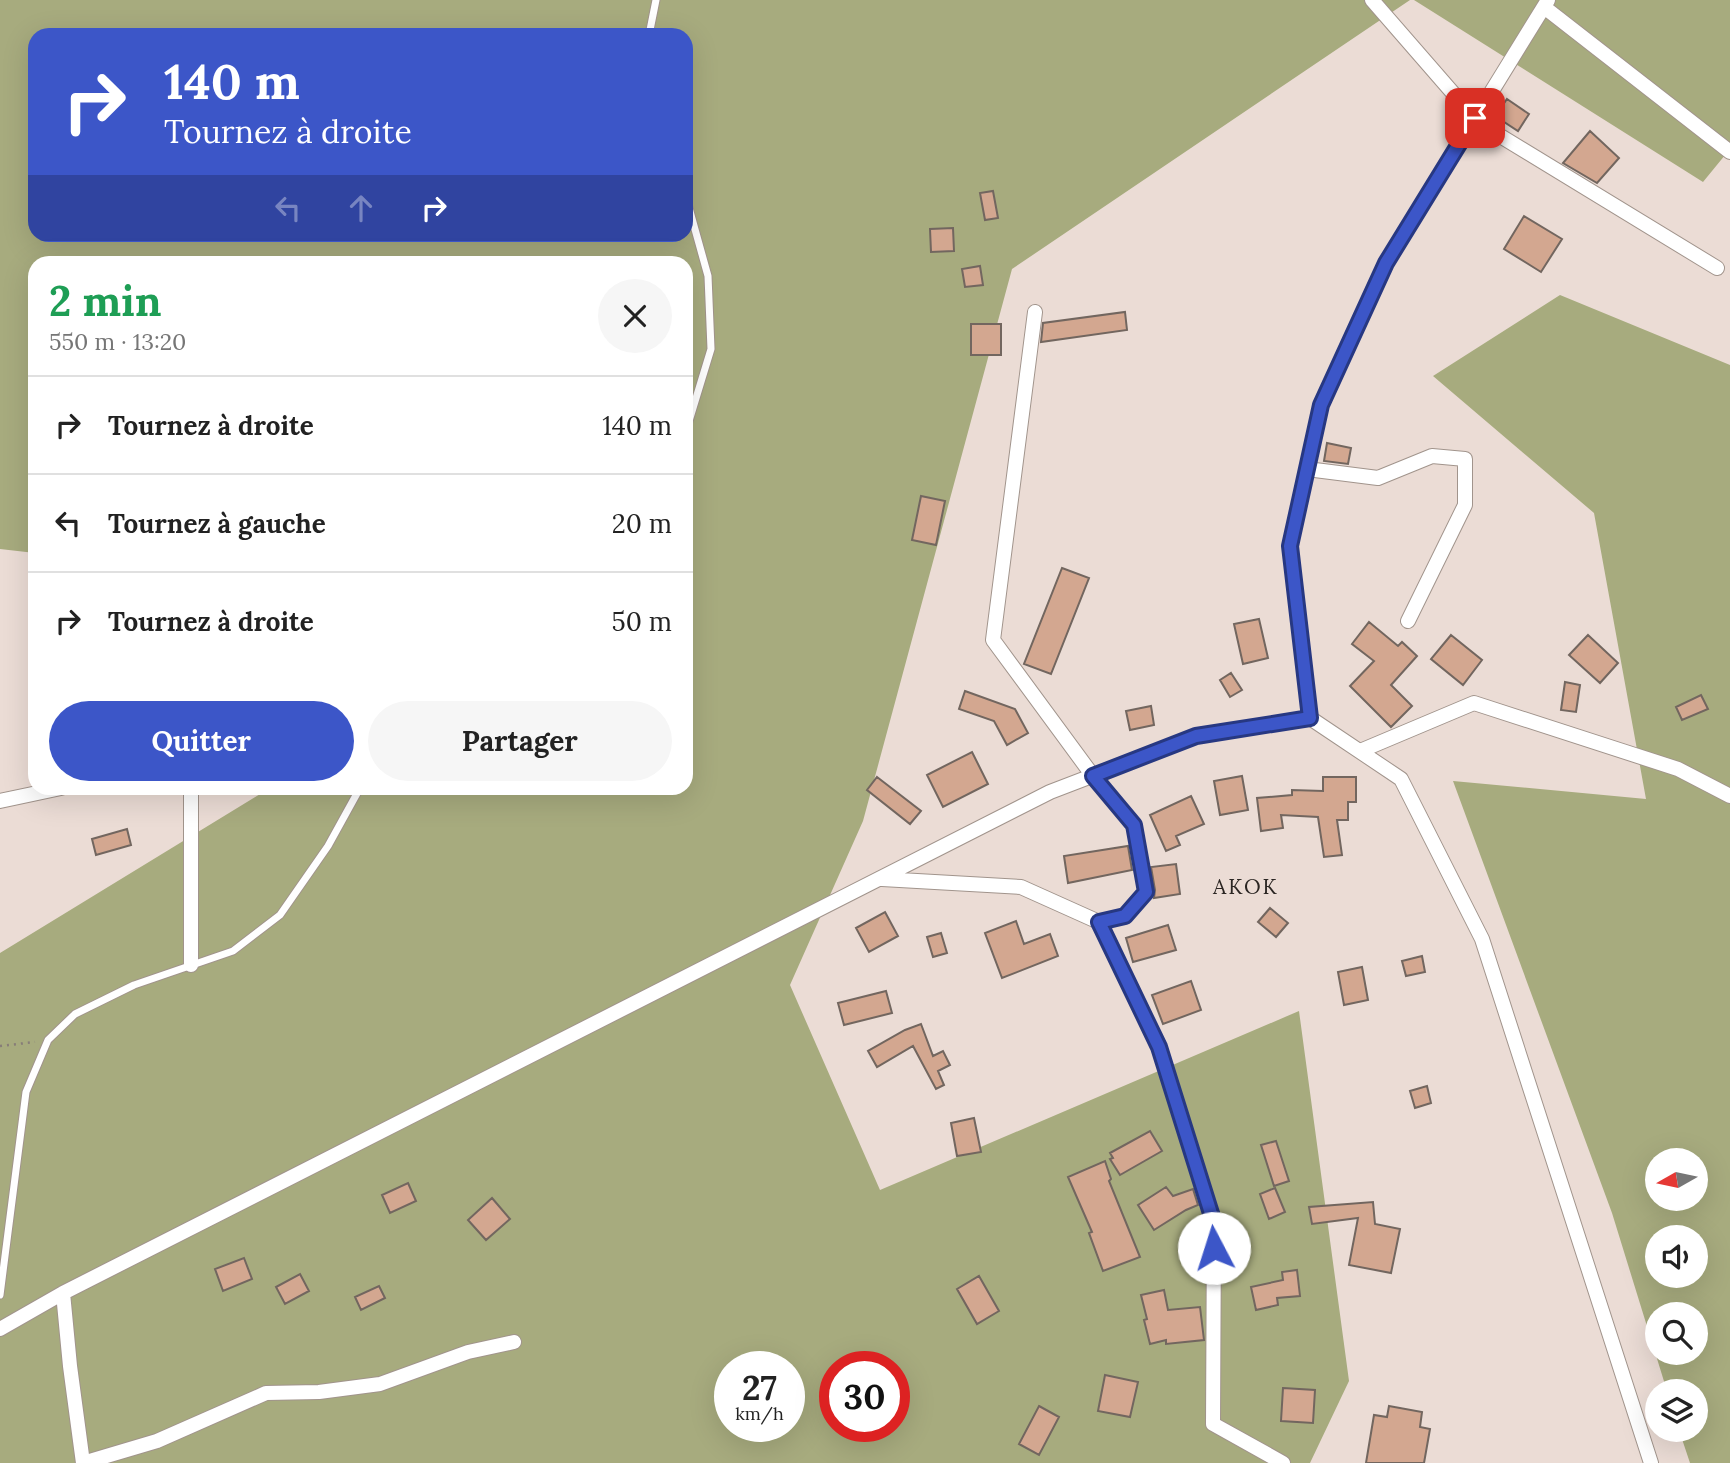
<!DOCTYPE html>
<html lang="fr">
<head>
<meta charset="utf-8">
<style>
	:root { --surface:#fff; --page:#f6f6f6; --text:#222; --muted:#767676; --line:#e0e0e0; --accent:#3c56c8 }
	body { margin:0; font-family:Lora,serif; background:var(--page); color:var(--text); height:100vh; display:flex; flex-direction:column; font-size:26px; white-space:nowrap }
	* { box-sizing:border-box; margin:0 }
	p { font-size:23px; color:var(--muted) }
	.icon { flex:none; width:38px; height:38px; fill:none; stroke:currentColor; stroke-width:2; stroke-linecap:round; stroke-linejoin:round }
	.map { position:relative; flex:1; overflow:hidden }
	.sheet { position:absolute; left:28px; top:256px; width:665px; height:539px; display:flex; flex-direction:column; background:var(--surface); border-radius:21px; box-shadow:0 7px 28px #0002 }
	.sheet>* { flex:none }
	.banner { position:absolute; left:28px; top:28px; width:665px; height:214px; border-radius:21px; box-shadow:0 7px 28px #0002; background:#3c56c8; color:#fff; overflow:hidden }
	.needle { width:46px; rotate:261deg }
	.fabs { position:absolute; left:1645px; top:1148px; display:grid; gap:14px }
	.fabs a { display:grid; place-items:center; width:63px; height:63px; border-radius:50%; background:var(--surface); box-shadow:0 7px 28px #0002; font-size:35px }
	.speed { position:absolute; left:714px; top:1351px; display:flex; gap:14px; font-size:35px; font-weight:700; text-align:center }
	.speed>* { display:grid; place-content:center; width:91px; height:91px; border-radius:50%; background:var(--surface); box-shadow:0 7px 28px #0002; line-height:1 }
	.speed small { font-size:18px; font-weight:400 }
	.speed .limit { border:10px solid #d22; background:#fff; color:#111 }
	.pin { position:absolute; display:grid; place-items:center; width:60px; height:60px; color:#fff; margin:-30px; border-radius:14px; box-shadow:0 4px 10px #0006 }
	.me { position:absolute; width:77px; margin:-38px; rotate:355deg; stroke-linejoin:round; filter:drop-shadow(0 0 5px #0008) }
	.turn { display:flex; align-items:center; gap:24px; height:147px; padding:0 21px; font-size:32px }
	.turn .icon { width:91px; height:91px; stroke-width:2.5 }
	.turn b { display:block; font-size:49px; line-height:60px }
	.lanes { display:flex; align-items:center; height:66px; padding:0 21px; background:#0003; justify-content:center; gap:35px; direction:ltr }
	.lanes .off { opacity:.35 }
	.round { display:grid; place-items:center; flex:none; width:74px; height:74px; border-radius:37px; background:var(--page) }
	.headline { display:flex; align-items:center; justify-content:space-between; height:119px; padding:0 21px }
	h1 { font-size:42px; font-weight:700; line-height:52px; color:#1e9e55 }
	.action { display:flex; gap:14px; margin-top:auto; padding:14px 21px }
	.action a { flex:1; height:80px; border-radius:42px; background:var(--accent); color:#fff; font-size:28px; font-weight:700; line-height:80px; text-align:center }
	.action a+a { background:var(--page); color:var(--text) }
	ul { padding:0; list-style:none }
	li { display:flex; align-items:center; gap:21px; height:98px; padding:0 21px; border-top:2px solid var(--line) }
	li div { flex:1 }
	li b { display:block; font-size:26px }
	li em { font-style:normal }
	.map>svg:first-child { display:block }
</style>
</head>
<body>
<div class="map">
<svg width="1730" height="1463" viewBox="0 0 1730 1463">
	<rect width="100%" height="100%" fill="#ebdcd5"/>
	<!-- forest -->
	<path fill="#a7ab7e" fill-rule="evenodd" d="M0 0H1410L1012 269 863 821 790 985 880 1190 1299 1011 1349 1381 1310 1463H0V953L270 788H686V262H35V553L0 549ZM35 35H686V234H35ZM730 1367H789V1426H730ZM835 1367H894V1426H835Z
		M1414 0H1730V149L1703 182Z
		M1560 295 1730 365V1463H1690L1679 1430H1696V1391H1667L1612 1213 1453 781 1646 799 1594 513 1433 376ZM1657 1160H1696V1199H1657ZM1657 1237H1696V1276H1657ZM1657 1314H1696V1353H1657Z"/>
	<!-- building -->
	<path fill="#d3a790" stroke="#72665f" stroke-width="2" d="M1507 99 1529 114 1518 131 1495 116Z
		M1590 131 1619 158 1597 183 1563 163Z
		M993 191 998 218 985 220 980 193Z
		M1524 216 1562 239 1541 272 1504 249Z
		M953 228 954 251 931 252 930 229Z
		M980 266 983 285 965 287 962 269Z
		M1125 312 1127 330 1041 342 1043 323Z
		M971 324H1001V355H971Z
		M1327 443 1351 448 1348 464 1324 461Z
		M921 496 945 501 936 545 912 540Z
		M1062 568 1089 578 1051 674 1024 664Z
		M1259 619 1268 658 1243 664 1234 624Z
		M1369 622 1398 646 1402 642 1417 656 1391 685 1412 706 1391 727 1350 686 1374 661 1352 644Z
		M1451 635 1482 660 1463 685 1431 659Z
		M1588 635 1618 663 1600 683 1569 655Z
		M1231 673 1242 690 1230 697 1220 680Z
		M1565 682 1580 685 1576 712 1561 710Z
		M965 691 1015 709 1028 733 1007 745 994 721 959 709Z
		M1701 695 1708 709 1682 720 1676 707Z
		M1151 706 1154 725 1130 730 1126 711Z
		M972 752 988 784 943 807 927 775Z
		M1242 776 1248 810 1220 815 1214 781Z
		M877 777 921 811 910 824 867 790Z
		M1323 777H1356V802H1348V820H1337L1342 855 1324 857 1318 817 1281 815 1283 828 1261 831 1257 798 1292 795V790L1323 791Z
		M1191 796 1204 824 1176 836 1180 845 1166 851 1150 815Z
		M127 829 131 845 96 855 92 839Z
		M1128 846 1132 870 1068 883 1064 856Z
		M1176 864 1180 894 1154 898 1155 890 1151 867Z
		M1270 908 1288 923 1276 937 1258 922Z
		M885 912 898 936 869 952 856 928Z
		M1016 921 1024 944 1050 934 1058 956 1002 978 985 933Z
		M1168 925 1176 950 1133 962 1126 938Z
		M941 933 947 953 933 957 927 937Z
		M1422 956 1425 972 1406 976 1402 961Z
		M1362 967 1368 1000 1344 1005 1338 972Z
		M1191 981 1201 1010 1163 1024 1152 995Z
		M886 991 892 1013 844 1025 838 1003Z
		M921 1024 933 1056 943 1051 950 1065 938 1071 944 1085 936 1089 913 1046 877 1067 868 1051 905 1030Z
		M1427 1086 1431 1103 1415 1108 1410 1091Z
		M974 1118 981 1152 957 1156 951 1123Z
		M1150 1131 1162 1151 1120 1175 1110 1159 1113 1158 1110 1153Z
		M1276 1141 1289 1181 1274 1186 1261 1145Z
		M1105 1161 1111 1179 1109 1181 1140 1257 1103 1271 1089 1233 1092 1232 1068 1177Z
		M408 1183 416 1201 390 1213 382 1195Z
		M1166 1187 1173 1196 1193 1189 1198 1205 1186 1210 1154 1230 1138 1205Z
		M1275 1188 1285 1212 1269 1219 1260 1194Z
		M492 1198 510 1219 486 1240 468 1220Z
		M1373 1202 1375 1224 1400 1229 1391 1273 1349 1265 1358 1218 1312 1224 1309 1207Z
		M244 1258 252 1279 223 1291 215 1269Z
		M1297 1270 1300 1296 1277 1298 1278 1305 1256 1310 1251 1287 1283 1280 1282 1272Z
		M300 1274 309 1291 285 1304 276 1287Z
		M979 1276 999 1311 977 1324 957 1289Z
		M379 1286 385 1298 361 1310 355 1297Z
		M1164 1290 1168 1310 1200 1307 1204 1340 1166 1344V1340L1150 1344 1144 1320 1147 1319 1141 1295Z
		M1105 1375 1138 1382 1130 1417 1098 1411Z
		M1283 1388 1315 1390 1313 1423 1281 1421Z
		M1039 1406 1059 1417 1039 1455 1019 1444Z
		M1389 1406 1422 1412 1420 1427 1430 1429 1424 1463H1366L1374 1415 1387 1417Z"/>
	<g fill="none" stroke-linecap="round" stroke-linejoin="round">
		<!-- lane casing -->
		<g stroke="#a1948c" stroke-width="9">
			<path id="lane" d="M649 35 656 0
				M686 197 708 276 711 349 686 431
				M0 1295 26 1092 48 1040 75 1014 134 985 233 951 280 915 328 846 360 788"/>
		</g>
		<!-- street casing -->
		<g stroke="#a1948c" stroke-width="16">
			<path id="street" d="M1372 0 1479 123 1717 268
				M1544 7 1730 152
				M1035 312 993 640 1093 776 1134 825 1146 892 1125 916 1099 922
				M1307 469 1378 478 1432 456 1465 459V505L1408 621
				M1310 718 1290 546 1321 405 1386 263 1548 0
				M1360 751 1474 703 1678 769 1730 796
				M0 801 61 788
				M882 879 1021 887 1099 922 1159 1047 1214 1223 1213 1424 1283 1463
				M191 965V788
				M63 1293 70 1366 83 1463 157 1441 266 1393 319 1392 380 1384 468 1352 514 1342
				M0 1329 63 1293 1050 792 1196 736 1310 718 1401 779 1482 939 1651 1463"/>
		</g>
		<!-- path -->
		<path stroke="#877d78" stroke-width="2.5" stroke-dasharray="2 5" stroke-linecap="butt" d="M0 1046 35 1042"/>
		<!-- lane -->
		<use href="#lane" stroke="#fff" stroke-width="7"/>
		<!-- street -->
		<use href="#street" stroke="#fff" stroke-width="14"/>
	</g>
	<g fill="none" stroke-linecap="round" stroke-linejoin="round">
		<!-- route casing -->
		<g stroke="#273882" stroke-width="18">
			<path id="route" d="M1214 1248V1223L1159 1047 1099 922 1125 916 1146 892 1134 825 1093 776 1196 736 1310 718 1290 546 1321 405 1386 263 1475 118"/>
		</g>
		<!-- route -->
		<use href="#route" stroke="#3c56c8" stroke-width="12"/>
	</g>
	<g text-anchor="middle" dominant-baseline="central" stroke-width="5" stroke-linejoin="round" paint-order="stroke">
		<!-- quarter labels -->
		<g font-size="21" letter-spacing="2" fill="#2a2522" stroke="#ebdcd5">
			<text x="1246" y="886">AKOK</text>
		</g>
	</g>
</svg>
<div class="fabs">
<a><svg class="needle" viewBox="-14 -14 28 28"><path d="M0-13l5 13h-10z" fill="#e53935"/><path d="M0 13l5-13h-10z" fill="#767676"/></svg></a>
<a><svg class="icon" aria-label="sound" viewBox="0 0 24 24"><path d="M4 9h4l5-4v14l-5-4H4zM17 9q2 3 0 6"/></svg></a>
<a><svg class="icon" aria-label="search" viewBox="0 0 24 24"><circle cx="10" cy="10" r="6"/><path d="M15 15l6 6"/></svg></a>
<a><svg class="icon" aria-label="layers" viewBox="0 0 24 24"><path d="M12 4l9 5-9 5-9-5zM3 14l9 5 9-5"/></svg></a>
</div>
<div class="speed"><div>27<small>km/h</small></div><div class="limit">30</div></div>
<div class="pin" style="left:1475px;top:118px;background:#d93025"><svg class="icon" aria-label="arrive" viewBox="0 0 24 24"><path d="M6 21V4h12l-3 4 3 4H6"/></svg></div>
<svg class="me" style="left:1214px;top:1248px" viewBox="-20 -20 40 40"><circle r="19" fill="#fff"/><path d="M0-13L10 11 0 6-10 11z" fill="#3c56c8"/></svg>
<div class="banner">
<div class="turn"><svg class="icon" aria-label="right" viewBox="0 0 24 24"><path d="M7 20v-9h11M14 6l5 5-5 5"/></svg><div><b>140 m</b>Tournez à droite</div></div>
<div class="lanes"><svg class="icon off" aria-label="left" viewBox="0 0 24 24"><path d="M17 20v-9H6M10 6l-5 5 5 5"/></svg><svg class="icon off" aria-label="ahead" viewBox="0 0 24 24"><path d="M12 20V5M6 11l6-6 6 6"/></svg><svg class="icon" aria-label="right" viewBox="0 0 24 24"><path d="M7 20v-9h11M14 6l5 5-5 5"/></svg></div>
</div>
<section class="sheet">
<div class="headline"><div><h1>2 min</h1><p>550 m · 13:20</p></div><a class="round"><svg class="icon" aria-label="close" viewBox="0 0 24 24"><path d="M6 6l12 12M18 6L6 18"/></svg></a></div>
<ul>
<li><svg class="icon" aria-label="right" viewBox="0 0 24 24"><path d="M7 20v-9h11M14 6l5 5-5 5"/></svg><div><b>Tournez à droite</b></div><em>140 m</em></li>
<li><svg class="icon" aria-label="left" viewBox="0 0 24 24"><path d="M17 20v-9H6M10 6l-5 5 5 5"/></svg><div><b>Tournez à gauche</b></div><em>20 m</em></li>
<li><svg class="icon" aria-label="right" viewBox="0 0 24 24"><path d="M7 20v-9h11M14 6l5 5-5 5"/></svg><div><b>Tournez à droite</b></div><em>50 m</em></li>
</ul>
<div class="action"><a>Quitter</a><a>Partager</a></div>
</section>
</div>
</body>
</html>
